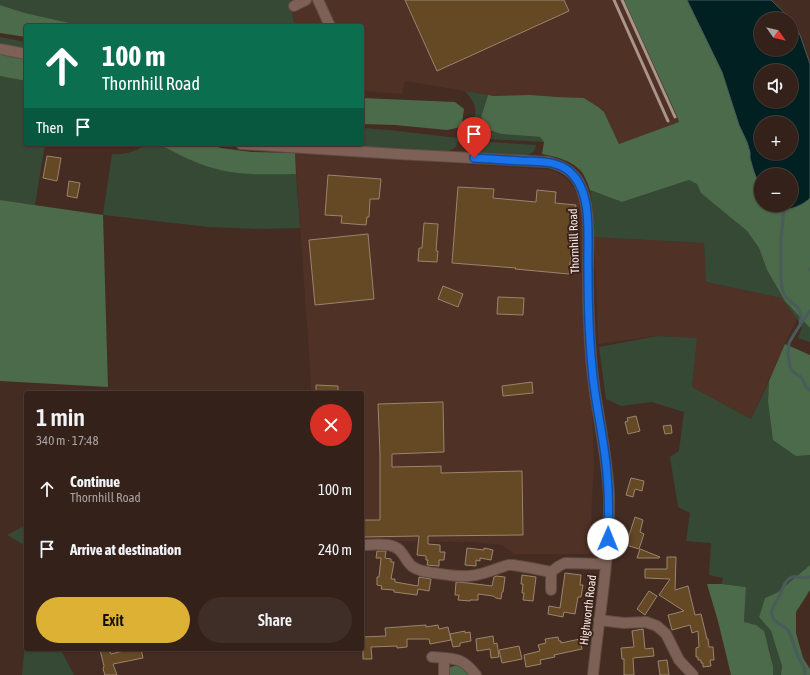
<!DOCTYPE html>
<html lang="en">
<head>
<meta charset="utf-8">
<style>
	:root { --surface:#33211a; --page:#3e2e27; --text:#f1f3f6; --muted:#a9a3a2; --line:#4e3e39; --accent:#ddb133 }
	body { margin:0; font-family:"Asap Condensed",sans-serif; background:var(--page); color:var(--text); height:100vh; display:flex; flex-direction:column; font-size:15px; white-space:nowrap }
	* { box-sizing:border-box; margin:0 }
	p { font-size:13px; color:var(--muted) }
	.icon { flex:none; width:22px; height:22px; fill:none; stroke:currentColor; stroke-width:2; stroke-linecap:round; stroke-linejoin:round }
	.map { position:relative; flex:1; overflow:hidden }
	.details { position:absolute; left:24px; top:391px; width:340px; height:260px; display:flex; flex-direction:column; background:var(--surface); border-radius:4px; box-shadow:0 1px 3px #0004,0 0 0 1px var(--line) }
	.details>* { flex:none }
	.banner { position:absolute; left:24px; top:24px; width:340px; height:122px; border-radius:4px; box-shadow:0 1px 3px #0004,0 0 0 1px var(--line); background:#0b6e4f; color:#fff; overflow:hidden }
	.needle { width:26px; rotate:124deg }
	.tools { position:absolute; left:754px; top:12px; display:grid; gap:8px }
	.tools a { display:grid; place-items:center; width:44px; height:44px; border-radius:50%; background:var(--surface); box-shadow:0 1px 3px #0004,0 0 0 1px var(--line); font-size:20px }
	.pin { position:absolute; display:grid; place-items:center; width:34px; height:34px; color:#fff; margin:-41px -17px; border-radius:50% 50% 50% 0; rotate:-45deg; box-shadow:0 0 4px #0007 }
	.pin .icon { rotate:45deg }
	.me { position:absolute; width:44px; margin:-22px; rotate:1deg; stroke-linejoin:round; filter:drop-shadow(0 0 3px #0008) }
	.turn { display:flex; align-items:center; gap:14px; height:84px; padding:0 12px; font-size:18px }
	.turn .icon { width:52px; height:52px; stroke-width:2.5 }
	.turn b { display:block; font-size:28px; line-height:34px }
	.then { display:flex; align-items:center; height:38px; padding:0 12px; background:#0003; gap:8px; font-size:15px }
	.round { display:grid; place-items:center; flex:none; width:42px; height:42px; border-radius:21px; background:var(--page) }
	.summary { display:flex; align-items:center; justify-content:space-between; height:68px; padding:0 12px }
	h1 { font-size:24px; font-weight:600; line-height:30px }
	.action { display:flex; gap:8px; margin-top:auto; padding:8px 12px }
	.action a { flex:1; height:46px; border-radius:24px; background:var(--accent); color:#111; font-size:16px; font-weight:600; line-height:46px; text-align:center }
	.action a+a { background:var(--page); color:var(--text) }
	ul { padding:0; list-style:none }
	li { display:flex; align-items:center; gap:12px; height:60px; padding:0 12px }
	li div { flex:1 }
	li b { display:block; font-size:15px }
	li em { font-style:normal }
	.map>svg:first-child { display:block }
</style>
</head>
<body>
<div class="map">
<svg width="810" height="675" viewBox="0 0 810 675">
	<rect width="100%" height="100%" fill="#442c23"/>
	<!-- built -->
	<path fill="#503125" d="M291 0H624L679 122 619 144 604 112 584 98 556 97 530 95 493 96 405 81 402 94 362 91V26H287L294 23 290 1Z
		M295 153 553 170 561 175 569 181 578 195 581 206 582 224 585 294 592 405 594 466 592 496 591 530 590 546 592 554H514L502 545 474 542 362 541V393H311V382Z
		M593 237 704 243 706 282 781 298 797 319 785 344 751 419 692 387 697 338 654 336 598 344 596 282Z"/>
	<!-- green -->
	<path fill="#364935" d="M0 0H291L290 1 294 23 287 26H83L25 13 0 5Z
		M0 37 26 42V50L0 46Z
		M0 76 26 81V144H45L35 205 0 200Z
		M465 91 488 95 481 117 502 134 540 137 544 142 489 139 466 135C468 130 471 125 473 120 479 108 473 100 465 91Z
		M362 128 389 130 458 138C457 150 453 150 442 152L306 144H362Z
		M464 139 491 142 536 145C535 151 533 153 527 155H500L471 153 464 149Z
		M145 144H158L193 161 220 170 242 173 296 174 300 228 256 229 209 227 103 215 112 154C123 155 137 152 145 144Z
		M689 180 697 184 702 193 747 231 759 248 767 270 785 301 810 328V342L798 338 802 328 797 319 781 298 706 282 704 243 593 237V210L590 190 622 202Z
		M657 336 697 338 692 387 751 419 769 381 768 401 796 456 810 455V565L778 592 765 598 759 617 771 631 782 666 781 675H773V666L769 648 744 622 746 587 722 584 723 578 709 575 711 543 686 541 690 513 678 507 670 457 679 451 684 412 652 402 621 406 606 399 599 347Z
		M26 525V546L7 535Z
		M26 633V649L61 650 74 675H22Z"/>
	<!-- forest -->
	<path fill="#4b6b4a" d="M624 0H687L722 72 739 125 747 142 750 152V158L754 172 761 189V205H775L781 209 801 205 810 198V328L785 301 767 270 759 248 747 231 701 193 697 184 689 180 622 202 590 190C588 184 585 177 582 172 571 160 557 157 542 154L544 142 540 137 502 134 489 130 481 117 488 95 493 96 530 95 557 97 584 98 598 107 604 112 619 144 679 122 676 114Z
		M0 5 25 13 83 26H26V37L0 33Z
		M0 51 26 57V81L0 76Z
		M362 98 455 102 464 109 462 123 457 128 447 130 395 125 362 124Z
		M158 144H208L221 148 251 152 295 153 296 174C271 174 244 176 220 170 198 165 178 154 158 144Z
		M0 200 103 215 108 387 0 381Z
		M785 344 810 355V455L796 456 773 440 768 401 769 381Z
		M810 565V590L796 612V633L803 658 810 669V675H781L782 666 771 631 759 617 765 598 778 592Z
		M707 584H722L746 587 744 622 756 625 764 631 773 666V675H731L718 621Z
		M459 665 473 675H449L450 667Z"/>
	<!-- water -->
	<path fill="#002022" stroke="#4a5b5b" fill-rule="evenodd" d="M687 0H771L791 19H761V49H791V20L796 26 800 35 810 64V198C805 204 788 212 780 209 780 209 775 205 775 205H791V175H761V189L754 172 750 158V152L747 142 739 125 722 72ZM761 71H791V101H761ZM761 123H791V153H761Z"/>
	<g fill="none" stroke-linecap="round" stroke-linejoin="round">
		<!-- stream -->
		<path stroke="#4a5b5b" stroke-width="3" d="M784 209 781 238V282L783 292 787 298 798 308 800 312 801 318 800 325 793 336 789 343 788 353 790 367 792 371 802 378 806 387 810 390
			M810 269V270
			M802 322 810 311
			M805 675C806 669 802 664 799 658 794 650 793 636 787 629 782 625 773 622 772 615 770 607 778 601 780 595 783 588 785 580 792 577 798 575 803 580 810 577"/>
	</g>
	<!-- building -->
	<path fill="#654824" stroke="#99856f" d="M405 0H564L569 11 437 71Z
		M47 156 61 158 57 181 43 178Z
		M328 175 381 179 379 199H370L369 217H367L366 225 341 223 342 216 325 215Z
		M69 181 80 183 77 198 67 196Z
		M458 187 494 189 493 198 536 202 537 190 556 192 555 203 576 205 569 274 515 269 516 268 452 263Z
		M424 223 438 224 436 251H438L437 262 418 261 419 248H422Z
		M368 234 374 299 315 305 309 240Z
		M443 286 463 294 458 307 438 299Z
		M498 297 524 298 523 315 497 314Z
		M532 382 533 393 503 396 502 386Z
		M316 385 338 386V393H316Z
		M443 402 444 452 392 454V467L441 466V473L522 471 523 535 428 536V544L440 545V552H445L444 560H439V566L427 565 428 560H426V556L417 555 419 536 362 537V520H380V454L378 404Z
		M636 416 640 431 628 434 625 422 628 421 627 418Z
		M671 425 672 433 665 434 663 426Z
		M631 478 644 481 642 491 635 489 633 497 626 495Z
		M635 517 643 520 640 532 644 534 639 549 626 545Z
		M467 548 484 550V548L493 550 491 560 480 558V561L476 560V566L465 565Z
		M640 549 660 557 659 558H637Z
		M377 551H386L385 558 391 559V562H394L391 579H395V582L418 586 419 577 431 579 429 591 418 589 417 595 394 592V590L381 589 382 586 377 585V577H379L381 558H376Z
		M667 557H676L675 590 688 586 695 615 701 614 707 639H708L709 647H713L714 660H710L711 666 703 667V663H701V660H698V657H696V648L699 647 698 631 692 633 690 625 672 630 668 615 684 611 659 595 670 579 645 578V569H667Z
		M565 573 581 575 580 585H583L581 597H578L575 614 564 612 563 617 548 614 549 606 560 608Z
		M522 575 536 577 533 601 523 600 524 593H522L523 584H521Z
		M496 576 505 577 503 592H502L501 599 496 598 493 596 478 594V600H470V601L458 600 459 595H455L456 582 468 583 492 586 494 577Z
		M649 591 657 596 645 615 637 609Z
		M426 625V627L438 625 439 629 448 627 451 640 430 644 429 639H407V647L397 648V646L371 647 372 659H363V637L386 636 385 628Z
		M643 629 645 649 653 648 654 656 633 658 634 675H624V659H622L621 648 634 647 632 631Z
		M465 631V633L470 632 471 641 460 643V646L453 647 450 634Z
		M493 636 494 644 497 643 499 657 491 658 490 649 477 651 476 639Z
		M558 637 559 641H561V643L580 639 582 649 554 655 555 657 540 660 541 664 526 667 524 655 540 651 538 645 546 643 545 639Z
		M519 646 522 659 502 663 499 650Z
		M105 649H108L109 652H110L111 654 128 650V649H141L143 658 113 664 117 675H105L103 669 104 666 100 650Z
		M667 660 669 675H660L658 661Z"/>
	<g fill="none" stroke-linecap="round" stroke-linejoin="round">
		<!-- minor casing -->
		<g stroke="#5f4b42" stroke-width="12">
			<path id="minor" d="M318 0 330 26
				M294 6 306 0
				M0 49 26 54
				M241 144 397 154 548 162C561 165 573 171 579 183 591 206 588 239 588 264 588 283 588 302 589 321 590 349 592 377 597 405 602 436 608 466 609 498 610 557 599 616 593 675
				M362 545C375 545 394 541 402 553 406 558 408 564 413 567 419 571 427 572 434 573 448 575 462 578 476 575 487 573 498 568 508 565H513L531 568 551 572 559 566 565 563 606 564
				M551 590V572
				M599 620 624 623 646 622 657 626 666 634 679 660 693 675
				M432 657C454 659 461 656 476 675
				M444 674V658"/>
		</g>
		<!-- minor -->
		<use href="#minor" stroke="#7d6157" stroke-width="10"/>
		<!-- rail -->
		<path stroke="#a9958e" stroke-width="3" d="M614 0 668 121
			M622 0 675 117"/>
	</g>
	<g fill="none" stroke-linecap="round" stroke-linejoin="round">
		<!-- route casing -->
		<g stroke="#114b97" stroke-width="10">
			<path id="route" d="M474 158C490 159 506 160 522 161 533 161 545 161 555 164 562 166 569 170 573 175 593 196 587 241 588 269 588 305 589 341 593 377 596 406 603 435 606 464 609 489 609 514 608 539"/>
		</g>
		<!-- route -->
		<use href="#route" stroke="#1a73e8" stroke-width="7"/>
	</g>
	<g text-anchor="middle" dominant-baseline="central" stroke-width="4" stroke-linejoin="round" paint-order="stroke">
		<!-- street labels -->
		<g font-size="12" fill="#f7e6e0" stroke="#392219">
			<text transform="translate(574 241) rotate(-92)">Thornhill Road</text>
			<text transform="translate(588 610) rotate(-83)">Highworth Road</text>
		</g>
	</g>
</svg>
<div class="tools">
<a><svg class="needle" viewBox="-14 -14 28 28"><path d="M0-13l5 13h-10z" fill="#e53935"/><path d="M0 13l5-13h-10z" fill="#a9a3a2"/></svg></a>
<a><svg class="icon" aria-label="sound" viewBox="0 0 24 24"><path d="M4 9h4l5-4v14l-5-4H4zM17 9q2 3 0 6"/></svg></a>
<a>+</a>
<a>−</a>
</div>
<div class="pin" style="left:474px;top:158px;background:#d93025"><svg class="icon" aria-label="arrive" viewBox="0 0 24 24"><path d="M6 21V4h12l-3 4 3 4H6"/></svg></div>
<svg class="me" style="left:608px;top:539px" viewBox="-20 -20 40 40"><circle r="19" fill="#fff"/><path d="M0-13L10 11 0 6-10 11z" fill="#1a73e8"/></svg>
<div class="banner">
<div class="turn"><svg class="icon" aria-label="ahead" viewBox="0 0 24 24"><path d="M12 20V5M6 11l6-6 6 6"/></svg><div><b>100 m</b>Thornhill Road</div></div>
<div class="then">Then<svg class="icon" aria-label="arrive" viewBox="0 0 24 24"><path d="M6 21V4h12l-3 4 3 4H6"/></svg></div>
</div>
<section class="details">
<div class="summary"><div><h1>1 min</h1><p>340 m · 17:48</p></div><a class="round" style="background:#d93025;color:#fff"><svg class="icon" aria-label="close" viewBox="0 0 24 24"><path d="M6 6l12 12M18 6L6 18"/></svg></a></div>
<ul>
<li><svg class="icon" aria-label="ahead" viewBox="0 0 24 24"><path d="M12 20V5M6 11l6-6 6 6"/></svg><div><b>Continue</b><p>Thornhill Road</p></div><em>100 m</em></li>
<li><svg class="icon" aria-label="arrive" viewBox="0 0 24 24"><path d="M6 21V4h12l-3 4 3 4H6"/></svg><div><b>Arrive at destination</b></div><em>240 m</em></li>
</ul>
<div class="action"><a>Exit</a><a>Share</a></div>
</section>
</div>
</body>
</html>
